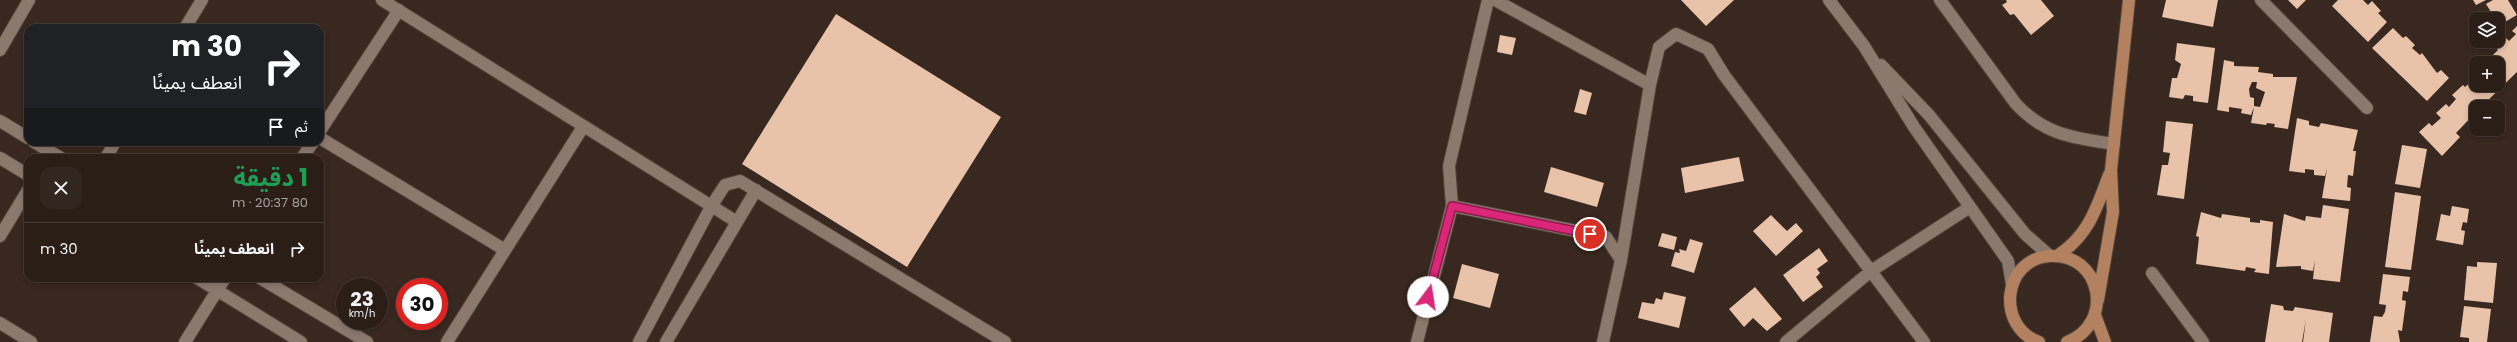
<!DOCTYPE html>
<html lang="ar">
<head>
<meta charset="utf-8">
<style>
	:root { --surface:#2a1e17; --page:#322720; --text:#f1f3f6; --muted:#a5a2a1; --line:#463c36 }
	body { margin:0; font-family:Poppins,"Noto Sans Arabic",sans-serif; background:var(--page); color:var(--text); direction:rtl; height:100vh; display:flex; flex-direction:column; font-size:15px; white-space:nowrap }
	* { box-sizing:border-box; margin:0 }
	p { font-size:13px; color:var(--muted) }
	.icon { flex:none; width:22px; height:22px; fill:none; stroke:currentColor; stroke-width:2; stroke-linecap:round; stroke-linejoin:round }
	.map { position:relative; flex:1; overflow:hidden; direction:ltr }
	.panel { position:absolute; left:24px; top:154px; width:300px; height:128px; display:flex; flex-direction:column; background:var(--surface); border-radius:12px; box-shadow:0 2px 6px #0003,0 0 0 1px var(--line); direction:rtl }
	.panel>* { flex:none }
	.guide { position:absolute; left:24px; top:24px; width:300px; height:122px; border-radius:12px; box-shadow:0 2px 6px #0003,0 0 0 1px var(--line); direction:rtl; background:#202124; color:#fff; overflow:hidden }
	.controls { position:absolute; left:2469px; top:12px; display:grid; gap:8px }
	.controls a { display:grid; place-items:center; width:36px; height:36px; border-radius:8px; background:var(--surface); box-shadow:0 2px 6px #0003,0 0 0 1px var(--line); font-size:20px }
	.speed { position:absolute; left:336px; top:278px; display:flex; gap:8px; font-size:20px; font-weight:700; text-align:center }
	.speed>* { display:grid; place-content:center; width:52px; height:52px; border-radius:50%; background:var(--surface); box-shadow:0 2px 6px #0003,0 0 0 1px var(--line); line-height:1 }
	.speed small { font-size:10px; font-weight:400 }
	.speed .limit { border:6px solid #d22; background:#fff; color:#111 }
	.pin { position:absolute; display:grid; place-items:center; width:34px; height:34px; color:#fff; margin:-17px; border:2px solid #fff; border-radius:50%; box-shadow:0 1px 4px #0007 }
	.me { position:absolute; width:44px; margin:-22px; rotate:14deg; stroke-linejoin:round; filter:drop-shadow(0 0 3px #0008) }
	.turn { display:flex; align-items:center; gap:14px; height:84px; padding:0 16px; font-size:18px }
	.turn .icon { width:52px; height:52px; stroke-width:2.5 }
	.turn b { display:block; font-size:28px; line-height:34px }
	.then { display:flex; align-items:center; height:38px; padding:0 16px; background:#0003; gap:8px; font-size:15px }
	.round { display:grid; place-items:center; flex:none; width:42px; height:42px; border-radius:12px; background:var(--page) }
	.summary { display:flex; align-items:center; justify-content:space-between; height:68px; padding:0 16px }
	h1 { font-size:24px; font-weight:700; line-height:30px; color:#1e9e55 }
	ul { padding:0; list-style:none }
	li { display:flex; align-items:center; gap:12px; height:52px; padding:0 16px; border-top:1px solid var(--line) }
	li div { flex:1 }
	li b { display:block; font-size:15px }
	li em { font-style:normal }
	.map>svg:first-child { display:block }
</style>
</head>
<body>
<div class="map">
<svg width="2517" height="342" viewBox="0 0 2517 342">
	<rect width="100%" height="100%" fill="#38281f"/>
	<!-- building -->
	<path fill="#e9c2aa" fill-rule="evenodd" d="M1681 0H1734L1706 26Z
		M2006 0H2041L2054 16 2031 35 2014 14 2010 15 2002 5 2007 2Z
		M2166 0H2218L2213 27 2162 17Z
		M2288 0H2306L2297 9Z
		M2338 0H2363L2368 5 2372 1 2381 11 2378 13 2387 22 2368 42 2332 6Z
		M2473 0H2486L2476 5Z
		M2493 0H2508L2517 15 2498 26V19H2484L2483 17 2491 12 2486 4Z
		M836 14 1001 117 907 267 742 164Z
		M2517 26V72L2481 107H2476V112L2456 133 2460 137 2442 156 2419 132 2429 123 2432 126 2441 118 2436 113 2446 104 2449 107 2456 99 2452 95 2463 85 2465 87 2473 80 2470 77 2476 71V85H2498V63H2478L2486 55 2490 58 2498 50 2495 47 2505 37 2509 41 2516 34 2512 31Z
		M2393 28 2403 38 2406 36 2415 45 2412 48 2420 55 2422 53 2437 73 2441 70 2449 78 2427 101 2372 48Z
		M1500 35 1516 38 1512 55 1497 52Z
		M2177 43 2215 48 2208 103 2193 101V96L2185 95 2183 99 2169 97 2172 78H2177L2181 64 2175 60Z
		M2224 60 2234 62V66L2259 67 2258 72 2273 74V77H2297L2288 129 2274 127 2275 124 2267 123 2266 125 2251 123 2254 107 2251 115 2241 113 2242 109 2229 107V112L2217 110ZM2252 82H2257L2256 88 2265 92 2260 107 2254 106V98L2250 97 2249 89Z
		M1580 89 1592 93 1586 115 1574 112Z
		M2297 118 2309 121V125L2319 127 2321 123 2358 130 2353 151H2356L2353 176 2348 175 2347 187 2351 188 2350 201 2322 198 2327 168 2325 176 2314 175V170L2305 169V173L2289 171Z
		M2166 121 2193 124 2184 199 2157 195 2162 165H2168L2170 153 2163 152Z
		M2402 145 2427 149 2420 188 2395 184Z
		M1739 157 1744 181 1685 193 1681 168Z
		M1551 167 1604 183 1597 207 1544 192Z
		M2395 192 2421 196 2411 270 2385 267Z
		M2323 205 2349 209 2340 282 2313 279 2315 260 2313 271 2301 269V266L2276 267 2284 214 2305 221 2306 216 2321 218Z
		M2452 206 2469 209 2467 223 2463 222 2461 230 2465 231 2463 245 2436 240 2441 214 2450 216Z
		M2201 212 2221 218 2222 214 2250 218V222L2260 223V220L2273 222 2269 274 2254 272 2256 269 2246 267 2245 271 2196 264 2199 237 2196 236Z
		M1771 215 1787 231 1796 223 1803 231 1776 256 1753 231Z
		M1662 233 1677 237 1674 250 1658 246Z
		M1690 239 1703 243 1694 273 1671 266 1675 252 1680 253 1679 249 1686 251Z
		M1819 248 1828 261 1817 269 1820 273 1816 277 1823 287 1803 302 1783 275Z
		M2477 262 2497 263 2493 303 2464 300 2467 266 2477 267Z
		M1462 264 1499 274 1490 308 1453 298Z
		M2383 274 2410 277 2408 292 2403 291 2402 300 2406 301 2402 331 2398 330 2400 342H2370L2374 316 2382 317 2385 312 2386 305 2379 304Z
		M1755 287 1782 319 1767 331 1753 318 1744 327 1729 309Z
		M1664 292 1686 297 1679 328 1638 318 1642 302 1654 304 1656 298 1662 300Z
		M2271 304 2283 306 2284 310 2293 311 2295 307 2333 313 2329 342H2303L2306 319 2302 342H2265Z
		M2464 306 2491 309 2487 342H2469V338L2460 337Z"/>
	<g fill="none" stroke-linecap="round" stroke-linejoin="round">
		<!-- street casing -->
		<g stroke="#50433b" stroke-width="14">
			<path id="street" d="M382 0 737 222
				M1495 0 1650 85 1659 47 1676 34 1708 49 1724 75 1924 342
				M1829 0 1864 46 1914 127 2008 261 2012 285
				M1940 0 2016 104C2045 135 2074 138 2114 144
				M2261 0 2367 108
				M185 28 202 0
				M0 50 29 0
				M1881 65 1929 115 2025 234 2050 256
				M0 121 28 138
				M320 131 399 10
				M320 138 505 250
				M34 142 61 158
				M0 158 28 175
				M106 158 115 142
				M302 158 313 142
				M1452 206 1449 166 1488 0
				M0 236 28 190
				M1621 260 1650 85
				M2152 273 2203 342
				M197 278 301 342
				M260 278 367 342
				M0 323 31 342
				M185 342 225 278
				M447 342 583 127
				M639 342 712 205 725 185 740 181 1005 342
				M666 342 756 190
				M1417 342 1452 206 1606 237 1621 260 1603 342
				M1786 342 1871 271 1970 207"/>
		</g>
		<!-- primary casing -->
		<g stroke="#50433b" stroke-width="14">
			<path id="primary" d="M2057 256C2089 235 2096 209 2109 175
				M2098 300 2113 212 2111 170 2129 0
				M2095 315 2105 342
				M2039 342C1996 327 2002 259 2050 256 2102 253 2115 324 2067 342"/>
		</g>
		<!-- street -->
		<use href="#street" stroke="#8b796e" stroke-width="12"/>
		<!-- primary -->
		<use href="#primary" stroke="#b38160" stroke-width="12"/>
	</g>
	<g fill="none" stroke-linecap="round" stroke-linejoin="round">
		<!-- route casing -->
		<g stroke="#8e194d" stroke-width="10">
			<path id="route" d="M1428 297 1452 206 1590 234"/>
		</g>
		<!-- route -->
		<use href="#route" stroke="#db2777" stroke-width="7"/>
	</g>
</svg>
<div class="controls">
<a><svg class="icon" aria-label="layers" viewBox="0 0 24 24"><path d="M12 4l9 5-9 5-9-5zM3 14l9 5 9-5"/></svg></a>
<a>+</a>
<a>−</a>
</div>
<div class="speed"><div>23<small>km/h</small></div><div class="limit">30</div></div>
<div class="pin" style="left:1590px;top:234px;background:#d93025"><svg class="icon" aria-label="arrive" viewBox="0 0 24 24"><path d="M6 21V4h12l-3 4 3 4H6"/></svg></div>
<svg class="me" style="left:1428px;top:297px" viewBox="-20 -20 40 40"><circle r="19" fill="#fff"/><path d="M0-13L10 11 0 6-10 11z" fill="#db2777"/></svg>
<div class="guide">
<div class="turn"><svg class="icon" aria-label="right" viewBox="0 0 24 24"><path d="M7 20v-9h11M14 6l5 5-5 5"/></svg><div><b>30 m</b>انعطف يمينًا</div></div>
<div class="then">ثم<svg class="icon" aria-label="arrive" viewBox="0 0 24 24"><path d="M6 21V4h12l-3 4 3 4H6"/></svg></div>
</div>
<section class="panel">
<div class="summary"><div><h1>1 دقيقة</h1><p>80 m · 20:37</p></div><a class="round"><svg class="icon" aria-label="close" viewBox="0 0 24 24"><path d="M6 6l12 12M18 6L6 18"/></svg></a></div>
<ul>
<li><svg class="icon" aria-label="right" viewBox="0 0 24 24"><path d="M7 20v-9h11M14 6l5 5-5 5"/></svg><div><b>انعطف يمينًا</b></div><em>30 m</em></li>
</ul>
</section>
</div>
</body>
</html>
